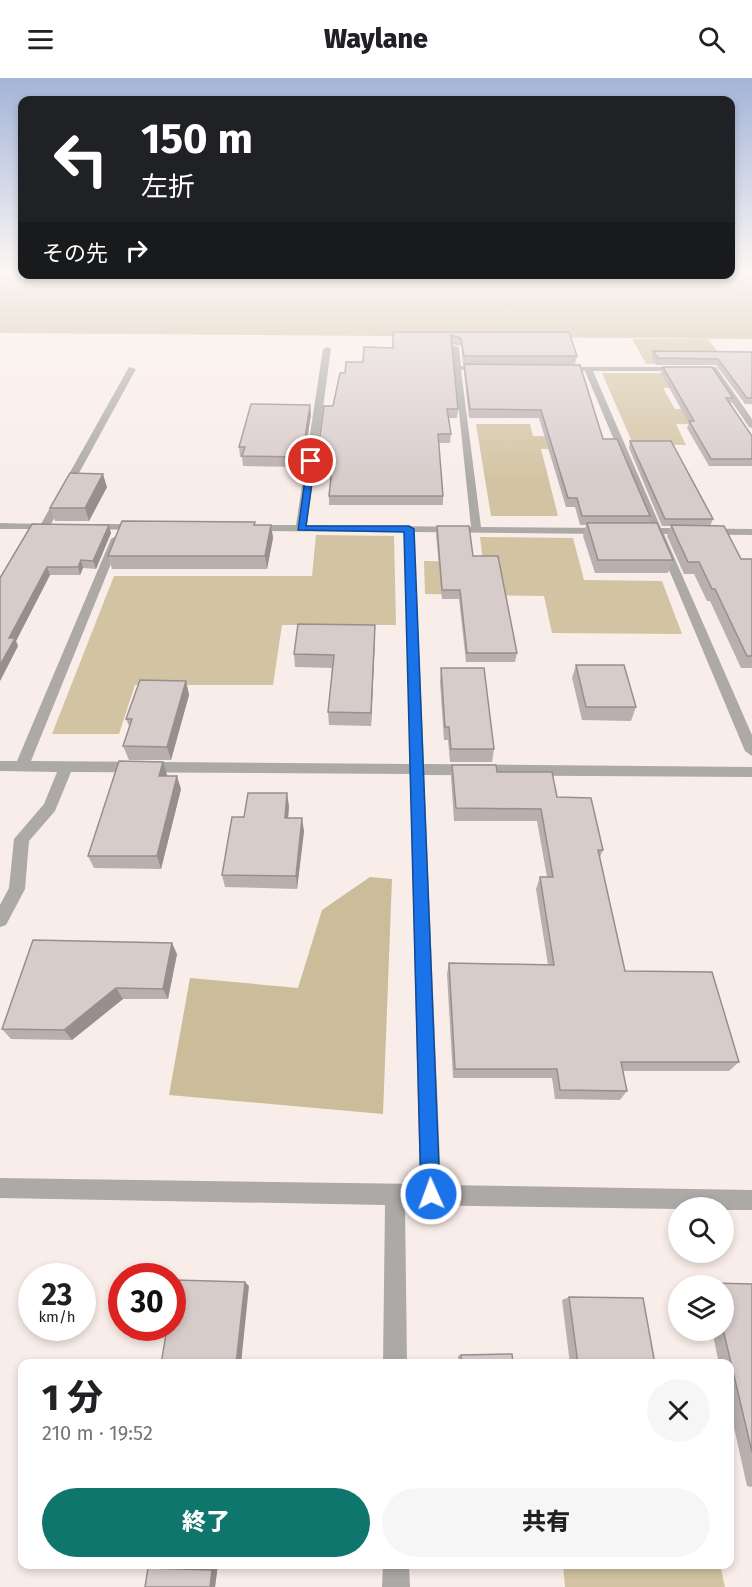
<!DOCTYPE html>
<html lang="ja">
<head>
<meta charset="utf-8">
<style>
	:root { --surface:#fff; --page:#f6f6f6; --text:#202124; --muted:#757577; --accent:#0f766e }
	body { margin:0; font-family:"Fira Sans","Noto Sans JP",sans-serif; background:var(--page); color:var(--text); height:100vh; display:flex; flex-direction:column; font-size:22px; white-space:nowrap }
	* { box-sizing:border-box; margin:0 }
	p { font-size:20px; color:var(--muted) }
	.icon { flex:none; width:33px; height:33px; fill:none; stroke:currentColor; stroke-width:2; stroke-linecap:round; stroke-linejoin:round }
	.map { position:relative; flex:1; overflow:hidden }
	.side { position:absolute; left:18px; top:1281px; width:716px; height:210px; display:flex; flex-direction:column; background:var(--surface); border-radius:12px; box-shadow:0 3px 9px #0003 }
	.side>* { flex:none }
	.banner { position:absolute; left:18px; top:18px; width:717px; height:183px; border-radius:12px; box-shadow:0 3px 9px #0003; background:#202124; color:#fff; overflow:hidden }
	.buttons { position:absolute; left:668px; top:1119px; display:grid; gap:12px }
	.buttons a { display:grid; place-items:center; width:66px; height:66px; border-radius:50%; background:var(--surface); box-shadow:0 3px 9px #0003; font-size:30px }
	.speed { position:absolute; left:18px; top:1185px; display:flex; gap:12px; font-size:30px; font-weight:700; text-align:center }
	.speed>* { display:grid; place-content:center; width:78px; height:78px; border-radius:50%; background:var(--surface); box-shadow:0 3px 9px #0003; line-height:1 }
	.speed small { font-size:15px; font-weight:400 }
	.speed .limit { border:9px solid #d22; background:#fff; color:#111 }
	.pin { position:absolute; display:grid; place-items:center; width:51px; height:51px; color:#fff; margin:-26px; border:3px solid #fff; border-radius:50%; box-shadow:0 2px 6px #0007 }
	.me { position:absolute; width:66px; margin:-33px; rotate:358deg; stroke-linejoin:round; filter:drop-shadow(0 0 4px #0008) }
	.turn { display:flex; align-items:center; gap:21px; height:126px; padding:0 24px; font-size:27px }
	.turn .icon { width:78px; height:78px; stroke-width:2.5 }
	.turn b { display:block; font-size:42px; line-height:51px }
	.then { display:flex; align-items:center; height:57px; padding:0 24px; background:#0003; gap:12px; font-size:22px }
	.round { display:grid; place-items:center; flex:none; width:63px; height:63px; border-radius:32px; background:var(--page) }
	.overview { display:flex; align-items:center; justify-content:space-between; height:102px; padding:0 24px }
	h1 { font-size:36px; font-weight:800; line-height:45px }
	.button { display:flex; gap:12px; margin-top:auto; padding:12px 24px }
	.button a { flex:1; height:69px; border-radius:36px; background:var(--accent); color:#fff; font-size:24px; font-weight:800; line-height:69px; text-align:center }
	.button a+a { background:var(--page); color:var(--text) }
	header { display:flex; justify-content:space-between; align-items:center; height:78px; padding:0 24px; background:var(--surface); font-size:27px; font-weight:800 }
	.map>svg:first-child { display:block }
</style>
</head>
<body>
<header><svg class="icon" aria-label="menu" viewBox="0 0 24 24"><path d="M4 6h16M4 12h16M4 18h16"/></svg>Waylane<svg class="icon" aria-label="search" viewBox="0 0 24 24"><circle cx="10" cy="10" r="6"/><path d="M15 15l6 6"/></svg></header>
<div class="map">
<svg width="752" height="1509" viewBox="0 0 752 1509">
	<rect width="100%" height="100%" fill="#f9ede9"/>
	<!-- green -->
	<path fill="#d2c3a2" d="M632 261H708L721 278 717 287 646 286Z
		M602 295H700L709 310H663L675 331 730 332 739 347 676 346 686 367 633 366Z
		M476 346H530L533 358 603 359 608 372 541 371 558 438H491Z
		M316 457 394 458 396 547H282L273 607H135L119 656H52L114 498H312Z
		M480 459 573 460 584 502 662 503 682 556 552 555 544 518 425 516 424 483 483 484Z
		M563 1487H720L725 1509H565Z"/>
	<!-- forest -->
	<path fill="#cbbc9a" d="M0 192H22V196H730L731 192H752V261L0 255Z
		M370 799 392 801 383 1036 169 1017 190 900 298 910 322 832Z"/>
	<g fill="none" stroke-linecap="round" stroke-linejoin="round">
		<!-- minor -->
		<path fill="#aca9a6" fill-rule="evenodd" d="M452 267 459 269 461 288H484L488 290 484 292H461L481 449 605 450 610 453 605 456 414 454 424 686 752 689V699L424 697 441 1107 752 1112V1132H723V1130L678 1131 405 1127 407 1286H383L385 1127 0 1120V1100L420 1106 410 696 71 694 55 733 29 763 25 811 6 847 0 849V827L9 810 14 761 44 726 57 694 0 693V683H17L111 461 116 458 121 461 31 683 410 686 404 454 251 453 246 450 251 447H296L323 271 327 269 331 271 307 447 471 449Z
			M129 289 136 291 51 446 55 449 54 451H0V445L41 446Z
			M577 289H716L752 341V350L749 349 711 293H593L661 450 752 451V457L664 456 752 657V678L745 673 654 456H641L636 453 641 450H651L585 293H577Z
			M89 446H140L145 449 140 452 85 451V447Z
			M383 1486H409L410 1509H382Z"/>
	</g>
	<!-- wall -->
	<path fill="#baafaf" d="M393 254H569L577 278 575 286H463L461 268 452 266 458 331 457 340H449L451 356 450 365H439L443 418V427H329V418L332 389H317V380L333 328 345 295 363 284 393 270Z
		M653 273 752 274V326H745L716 287H656L652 279Z
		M464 286 603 361 650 438 648 445 673 482 668 495H595L583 458 586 447H580L575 429H566L539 340H469L464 294Z
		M663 289 733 320 731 326 752 358V388H709L687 350 689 345 661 295Z
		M310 327 311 336 303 389 243 388 242 379H240L239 369Z
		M630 363 713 441 710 448 741 481H752V590H741L710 523H707L694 496H684L667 458 671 448H662L629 370Z
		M107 409 89 443H55L50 430Z
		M32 446 111 455 96 491 83 490 80 497H50L16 563 18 568 0 603Z
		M255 447H271L273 460 267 491H112L108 478Z
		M437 448 473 478 517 575 515 584H466L459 521H442L436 456Z
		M375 559 371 648 329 647 328 634 332 590 295 589 294 576Z
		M576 587 636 629 631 643 582 642 572 600Z
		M441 590 494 671 492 684H450L448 662H444L440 604Z
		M186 603 189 617 171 682H129L123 668 130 650 126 641Z
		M163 684 167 697V698L181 711 161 791 94 790 88 778Z
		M452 687 497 694 557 719 603 772 600 779 625 893 739 984 729 993H623L627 1013 620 1022 555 1021 552 1000H453L447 896 449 885 548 887 536 811 540 799H547L537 743H454L451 699Z
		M289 728 288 740 304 753 297 811 225 809 222 797 244 739Z
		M177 876 168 921H123L72 962 11 961 2 951Z
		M712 1205 752 1206V1409L747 1408 729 1327V1286H719L712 1252H723V1208H706Z
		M569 1219 655 1286H570L562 1222Z
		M461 1277 513 1286H459L458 1278Z
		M152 1486H218L215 1509H145L148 1490Z"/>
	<!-- shaded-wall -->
	<path fill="#978f8e" d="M310 327 311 336 303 389 302 379Z
		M103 396 107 409 89 443 85 430Z
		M109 447 111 455 96 491 93 483Z
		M271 447 273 460 267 491 265 478Z
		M81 482 83 490 80 497 78 489Z
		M47 489 50 497 16 563 18 568 0 603V587L9 560Z
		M375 547V559L371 648V635Z
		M186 603 189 617 171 682 167 669Z
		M163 684 167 697 163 711 159 698Z
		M177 698 181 711 161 791 157 778Z
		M287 715 289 728 287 753 285 740Z
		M302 740 304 753 297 811 296 798Z
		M172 865 177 876 168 921 163 911Z
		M116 910 123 921 72 962 64 952Z
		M245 1204 249 1208 241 1286H236Z
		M217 1486H218L215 1509H210L212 1492Z"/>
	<!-- building -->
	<path fill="#d8cccb" stroke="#978f8e" stroke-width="1.5" d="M393 254H569L577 278H464L461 260 451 257 458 331H447L451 356H438L443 418H329L333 380H317L324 328H333L340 295H345L346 284H363L364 269 393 270Z
		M653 273 752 274V320H747L718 281 658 280Z
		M464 286 580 287 603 361H617L650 438H582L577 420H568L541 332 470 331Z
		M663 289H712L733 320H726L752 358V381H711L689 343H694Z
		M251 326 310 327 302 379 242 378 245 369H239Z
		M630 363H671L713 441H665Z
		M70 395 103 396 85 430H50Z
		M122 443 255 444 254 447H271L265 478H108Z
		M587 445H657L673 482H598Z
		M32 446 109 447 93 483 81 482 78 489H47L9 560H15L0 587V500Z
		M671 447 724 448 741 481H752V578H747L715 511H712L699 484H688Z
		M437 448H469L473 478H498L517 575H467L460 512H442Z
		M298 546 375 547 371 635 328 634 334 577 294 576Z
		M576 587H624L636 629H586Z
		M441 590H484L494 671H451L449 649H445Z
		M140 602 186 603 167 669 123 668 132 641H126Z
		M119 683 163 684 159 698H177L157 778H88Z
		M452 687H496L497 694H552L557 719 591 720 603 772H598L625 893 712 894 739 984H621L627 1013 560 1012 557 991H455L449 885 554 887 540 799H553L541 731 456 730Z
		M248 715H287L285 740H302L296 798 222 797 232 739H244Z
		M33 862 172 865 163 911 116 910 64 952 2 951Z
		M175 1202 245 1204 236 1286H161L167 1250H172V1217Z
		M712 1205 752 1206V1374L723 1251V1208H713Z
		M569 1219 643 1220 655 1286H578Z
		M512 1276 513 1286H461V1277Z
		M148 1490 212 1492 210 1509H145Z"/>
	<!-- sky -->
	<linearGradient id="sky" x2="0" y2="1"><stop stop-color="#a3b4d7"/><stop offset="0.48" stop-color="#fcf7f5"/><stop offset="1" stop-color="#fcf7f5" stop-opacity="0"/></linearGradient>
	<rect width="752" height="403" fill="url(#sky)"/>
	<!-- route -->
	<path fill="#1a73e8" stroke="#114b97" stroke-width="1.5" d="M308 381 315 383 306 448H409L414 451 440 1116 438 1123 431 1126 424 1123 421 1116 404 454 298 452Z"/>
</svg>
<div class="buttons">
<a><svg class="icon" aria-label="search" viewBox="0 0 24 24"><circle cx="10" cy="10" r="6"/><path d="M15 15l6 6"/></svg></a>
<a><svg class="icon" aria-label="layers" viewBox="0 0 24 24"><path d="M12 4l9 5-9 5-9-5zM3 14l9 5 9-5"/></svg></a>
</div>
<div class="speed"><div>23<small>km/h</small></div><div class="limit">30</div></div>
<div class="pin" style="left:311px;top:383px;background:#d93025"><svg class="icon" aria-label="arrive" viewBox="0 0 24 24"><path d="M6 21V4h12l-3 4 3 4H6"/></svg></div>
<svg class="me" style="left:431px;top:1116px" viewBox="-20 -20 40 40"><circle r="17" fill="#1a73e8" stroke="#fff" stroke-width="3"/><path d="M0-11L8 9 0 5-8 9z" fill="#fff"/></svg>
<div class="banner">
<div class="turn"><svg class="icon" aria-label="left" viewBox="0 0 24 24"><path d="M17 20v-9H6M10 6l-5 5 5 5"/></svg><div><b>150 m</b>左折</div></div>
<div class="then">その先<svg class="icon" aria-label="right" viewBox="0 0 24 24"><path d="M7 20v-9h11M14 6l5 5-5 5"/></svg></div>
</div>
<section class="side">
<div class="overview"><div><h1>1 分</h1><p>210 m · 19:52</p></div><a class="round"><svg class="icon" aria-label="close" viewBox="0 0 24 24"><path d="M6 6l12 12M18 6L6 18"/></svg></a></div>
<div class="button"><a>終了</a><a>共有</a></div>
</section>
</div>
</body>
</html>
